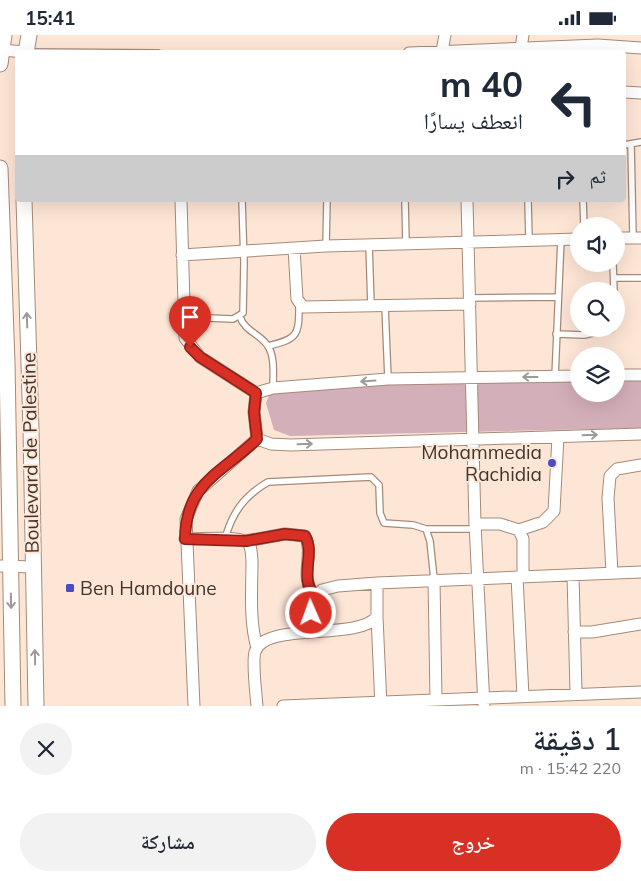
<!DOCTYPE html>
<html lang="ar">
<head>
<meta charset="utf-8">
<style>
	:root { --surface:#fff; --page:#f2f2f3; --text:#1f2937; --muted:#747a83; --accent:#d93025 }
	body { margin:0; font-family:Mulish,"Noto Naskh Arabic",sans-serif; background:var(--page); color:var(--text); direction:rtl; height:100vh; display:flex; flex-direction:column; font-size:19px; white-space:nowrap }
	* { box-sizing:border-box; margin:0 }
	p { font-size:16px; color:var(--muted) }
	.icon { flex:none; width:28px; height:28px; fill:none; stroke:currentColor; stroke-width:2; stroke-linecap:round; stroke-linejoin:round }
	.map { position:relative; height:671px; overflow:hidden; direction:ltr }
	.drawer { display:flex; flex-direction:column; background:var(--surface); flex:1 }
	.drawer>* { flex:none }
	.hud { position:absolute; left:15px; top:15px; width:611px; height:152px; border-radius:5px; box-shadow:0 5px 20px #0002; direction:rtl; background:#fff; color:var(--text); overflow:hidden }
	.buttons { position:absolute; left:570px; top:182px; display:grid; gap:10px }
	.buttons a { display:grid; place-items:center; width:55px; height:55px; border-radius:50%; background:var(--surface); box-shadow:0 5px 20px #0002; font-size:25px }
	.pin { position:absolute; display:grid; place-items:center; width:42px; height:42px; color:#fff; margin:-51px -21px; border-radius:50% 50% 50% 0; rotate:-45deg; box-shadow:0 0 5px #0007 }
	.pin .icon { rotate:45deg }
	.me { position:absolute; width:55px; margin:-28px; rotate:358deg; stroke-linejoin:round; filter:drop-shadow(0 0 4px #0008) }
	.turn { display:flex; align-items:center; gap:18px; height:105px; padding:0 20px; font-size:22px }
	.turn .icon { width:65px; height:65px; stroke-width:2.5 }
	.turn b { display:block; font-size:35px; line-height:42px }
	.then { display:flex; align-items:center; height:48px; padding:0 20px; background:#0003; gap:10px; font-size:19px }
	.round { display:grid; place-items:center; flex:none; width:52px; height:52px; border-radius:26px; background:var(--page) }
	.head { display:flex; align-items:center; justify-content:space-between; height:85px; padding:0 20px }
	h1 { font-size:30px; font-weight:600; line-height:38px }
	.button { display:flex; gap:10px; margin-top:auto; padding:10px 20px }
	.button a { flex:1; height:58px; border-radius:30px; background:var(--accent); color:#fff; font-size:20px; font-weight:600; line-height:58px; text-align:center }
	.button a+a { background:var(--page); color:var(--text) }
	.status { display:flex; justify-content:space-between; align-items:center; height:35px; padding:0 25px; background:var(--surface); direction:ltr }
	.status svg { height:14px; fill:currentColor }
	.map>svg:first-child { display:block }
</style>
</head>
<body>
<div class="status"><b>15:41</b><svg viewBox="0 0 49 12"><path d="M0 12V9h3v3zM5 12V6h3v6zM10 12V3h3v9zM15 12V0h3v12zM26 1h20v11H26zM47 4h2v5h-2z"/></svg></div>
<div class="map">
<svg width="641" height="671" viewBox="0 0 641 671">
	<rect width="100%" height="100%" fill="#fee6d6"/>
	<!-- green -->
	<path fill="#d3afb9" d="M641 338V393L290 401 274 395 266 368 272 353 579 340V359H616V339Z"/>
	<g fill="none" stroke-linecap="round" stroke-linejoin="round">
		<!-- service casing -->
		<g stroke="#a68a78" stroke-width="8">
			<path id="service" d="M27 17 158 18
				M631 109 633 203
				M624 110 641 107
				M405 165 406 208
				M528 165 529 205
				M583 165 584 191
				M369 209 371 271
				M326 211 327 165
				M613 229 614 256
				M614 243H641
				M470 263 558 262
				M385 271 388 344
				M183 282 233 284 243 278 244 227 242 165
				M240 282C245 297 263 300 269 313 275 324 273 341 273 353
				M556 299 584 300 611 294
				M268 311C298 304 299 300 299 270
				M555 342 561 204
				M426 494H475
				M225 504C232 478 244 461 268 447L371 442 379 450 380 478 384 488 413 490 426 494 430 506 434 544"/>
		</g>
		<!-- minor casing -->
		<g stroke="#a68a78" stroke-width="13">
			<path id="minor" d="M521 13 523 0
				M0 15 26 17
				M442 16 445 0
				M409 18 598 10 641 13
				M624 57 641 58
				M181 165 185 303 200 322 256 358 273 353 388 344 579 341
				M467 165 475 489 484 671
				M616 203H641
				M294 213 297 264 303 272 470 269
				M182 220 326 211 579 204
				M616 340H641
				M256 358 254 377 257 404
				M257 404 271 409 291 410 641 399
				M475 489H500L519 495 523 504V542
				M519 495 543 487 554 476 558 402
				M185 504C198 504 238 501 247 507 252 511 251 519 252 525 252 555 249 584 257 613
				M246 506 285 499 305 501C315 520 298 541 315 562
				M0 531 33 532
				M612 538 608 463 610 441 617 434 641 430
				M573 540 576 658
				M517 542 523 661
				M434 544 436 665
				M377 582 381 671
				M310 596 312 569 322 555 338 551 377 548
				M574 597H592L641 589
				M194 671 186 484 198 456 257 404
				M257 671C256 659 252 626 255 617 264 586 357 606 377 582V548L641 537
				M283 671 641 657"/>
		</g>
		<!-- tertiary casing -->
		<g stroke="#a68a78" stroke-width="17">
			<path id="tertiary" d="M26 18 29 0
				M0 29 4 0
				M0 133 7 327 13 671
				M24 165 31 395 36 671"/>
		</g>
		<!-- service -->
		<use href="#service" stroke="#fff" stroke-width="5.5"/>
		<!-- minor -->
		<use href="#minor" stroke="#fff" stroke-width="11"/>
		<!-- tertiary -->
		<use href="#tertiary" stroke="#fff" stroke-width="15"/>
	</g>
	<!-- one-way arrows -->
	<defs><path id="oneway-shaft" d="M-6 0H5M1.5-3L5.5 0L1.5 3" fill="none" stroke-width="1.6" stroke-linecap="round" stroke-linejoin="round" transform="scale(1.25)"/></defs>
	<g stroke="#a09a96">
		<use href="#oneway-shaft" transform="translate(27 285) rotate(-92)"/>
		<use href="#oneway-shaft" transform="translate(530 342) rotate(-180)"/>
		<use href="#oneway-shaft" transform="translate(368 346) rotate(176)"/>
		<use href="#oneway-shaft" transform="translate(590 400) rotate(-2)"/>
		<use href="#oneway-shaft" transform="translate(305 409) rotate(-2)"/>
		<use href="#oneway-shaft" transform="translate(11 566) rotate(89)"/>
		<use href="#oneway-shaft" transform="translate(35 622) rotate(-91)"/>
	</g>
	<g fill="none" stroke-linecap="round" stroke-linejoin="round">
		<!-- route casing -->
		<g stroke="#8d1f18" stroke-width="12">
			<path id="route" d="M190 312 200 322 256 358 254 377 257 404C221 439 186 447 185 504L246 506 285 499 305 501C316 520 298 541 315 562L311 578"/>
		</g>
		<!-- route -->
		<use href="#route" stroke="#d93025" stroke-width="9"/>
	</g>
	<!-- markers -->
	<g fill="#4a4cc2" stroke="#fee6d6" stroke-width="2">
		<circle cx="552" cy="428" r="5"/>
		<rect x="65" y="548" width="10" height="10" rx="2.5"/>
	</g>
	<g text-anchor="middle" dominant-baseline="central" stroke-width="4" stroke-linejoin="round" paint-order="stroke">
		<!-- poi labels -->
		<g font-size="19" fill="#40342d" stroke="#fee6d6" text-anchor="end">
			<text x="542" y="417">Mohammedia<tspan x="542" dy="22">Rachidia</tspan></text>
			<text x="80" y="553" text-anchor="start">Ben Hamdoune</text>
		</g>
		<!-- street labels -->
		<g font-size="19" fill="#40342d" stroke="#fee6d6">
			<text transform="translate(30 418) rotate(-91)">Boulevard de Palestine</text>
		</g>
	</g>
</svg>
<div class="buttons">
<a><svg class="icon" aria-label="sound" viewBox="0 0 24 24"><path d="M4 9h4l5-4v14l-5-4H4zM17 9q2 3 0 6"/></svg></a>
<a><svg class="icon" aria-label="search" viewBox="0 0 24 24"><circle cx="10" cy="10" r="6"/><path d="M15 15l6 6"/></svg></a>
<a><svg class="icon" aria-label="layers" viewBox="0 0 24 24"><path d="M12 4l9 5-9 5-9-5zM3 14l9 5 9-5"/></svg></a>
</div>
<div class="pin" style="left:190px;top:312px;background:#d93025"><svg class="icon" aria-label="arrive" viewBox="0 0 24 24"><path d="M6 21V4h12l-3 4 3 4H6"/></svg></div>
<svg class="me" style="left:311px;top:578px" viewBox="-20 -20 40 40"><circle r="17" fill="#d93025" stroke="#fff" stroke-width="3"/><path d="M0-11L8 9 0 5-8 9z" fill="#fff"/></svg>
<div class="hud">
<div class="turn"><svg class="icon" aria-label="left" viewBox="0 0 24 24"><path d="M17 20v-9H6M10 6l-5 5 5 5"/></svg><div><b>40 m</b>انعطف يسارًا</div></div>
<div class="then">ثم<svg class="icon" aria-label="right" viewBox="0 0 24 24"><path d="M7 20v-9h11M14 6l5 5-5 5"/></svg></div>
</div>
</div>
<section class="drawer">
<div class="head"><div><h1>1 دقيقة</h1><p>220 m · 15:42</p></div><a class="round"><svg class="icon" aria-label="close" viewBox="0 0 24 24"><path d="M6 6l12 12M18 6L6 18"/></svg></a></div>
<div class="button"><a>خروج</a><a>مشاركة</a></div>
</section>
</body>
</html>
